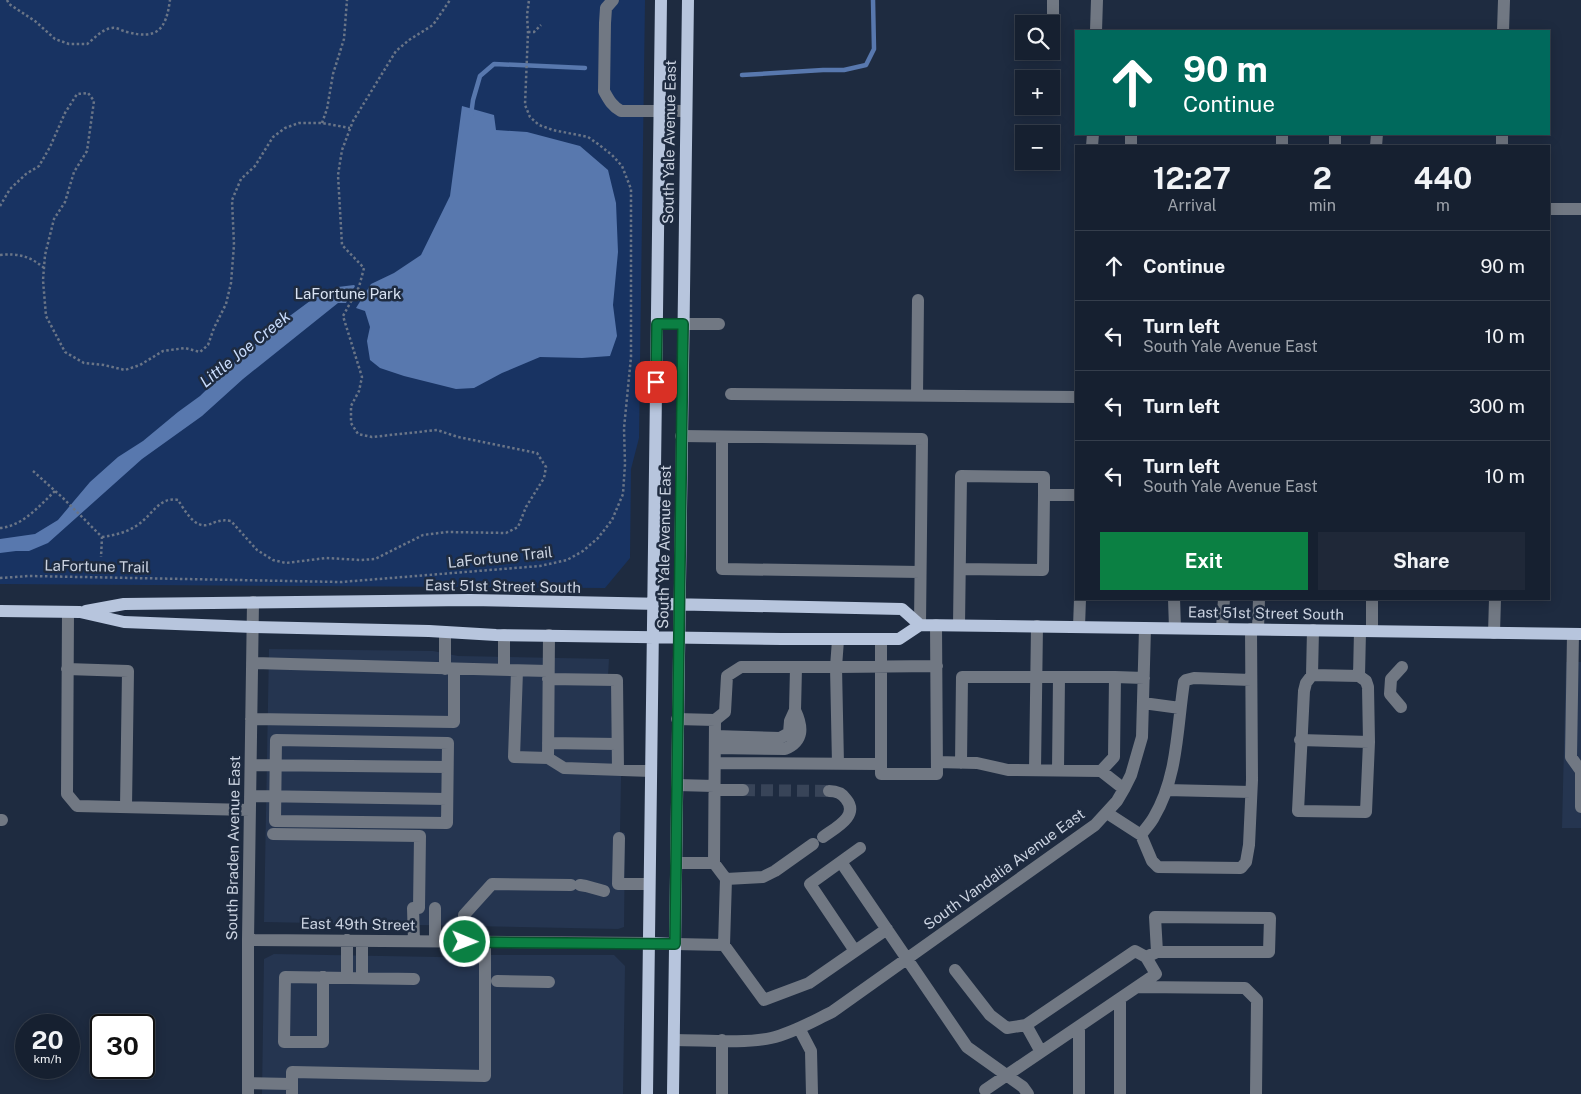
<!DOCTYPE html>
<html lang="en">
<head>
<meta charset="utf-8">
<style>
	:root { --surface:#162030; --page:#1f2838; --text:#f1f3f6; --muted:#9ea3ab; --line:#353e4c; --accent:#0b8043 }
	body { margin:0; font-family:"Public Sans",sans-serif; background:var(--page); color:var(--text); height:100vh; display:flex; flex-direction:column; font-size:19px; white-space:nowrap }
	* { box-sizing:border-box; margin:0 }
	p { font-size:16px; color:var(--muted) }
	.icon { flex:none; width:28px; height:28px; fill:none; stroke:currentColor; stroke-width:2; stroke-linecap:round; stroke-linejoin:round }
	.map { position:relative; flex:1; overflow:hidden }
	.details { position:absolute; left:1075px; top:145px; width:475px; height:455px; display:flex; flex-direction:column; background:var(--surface); border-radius:0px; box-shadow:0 2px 12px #0003,0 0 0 1px var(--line) }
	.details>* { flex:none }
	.top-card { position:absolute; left:1075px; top:30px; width:475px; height:105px; border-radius:0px; box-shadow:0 2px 12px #0003,0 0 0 1px var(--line); background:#00695c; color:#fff; overflow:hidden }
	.fabs { position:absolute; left:1015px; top:15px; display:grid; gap:10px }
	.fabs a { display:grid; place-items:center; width:45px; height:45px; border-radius:0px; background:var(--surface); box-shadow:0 2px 12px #0003,0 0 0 1px var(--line); font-size:25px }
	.speed { position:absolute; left:15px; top:1014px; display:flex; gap:10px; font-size:25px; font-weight:700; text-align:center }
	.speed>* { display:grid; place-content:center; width:65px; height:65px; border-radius:50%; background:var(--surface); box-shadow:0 2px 12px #0003,0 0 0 1px var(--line); line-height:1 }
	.speed small { font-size:12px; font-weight:400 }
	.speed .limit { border:2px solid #111; border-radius:8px; background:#fff; color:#111 }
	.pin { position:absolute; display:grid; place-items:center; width:42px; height:42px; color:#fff; margin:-21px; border-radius:10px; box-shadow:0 2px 8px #0006 }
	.me { position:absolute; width:55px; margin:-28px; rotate:91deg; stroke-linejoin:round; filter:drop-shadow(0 0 4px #0008) }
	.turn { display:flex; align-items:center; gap:18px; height:105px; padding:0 25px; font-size:22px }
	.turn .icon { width:65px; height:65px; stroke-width:2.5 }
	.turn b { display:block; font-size:35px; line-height:42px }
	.eta { display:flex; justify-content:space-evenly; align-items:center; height:85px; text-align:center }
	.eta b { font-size:30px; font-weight:700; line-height:35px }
	.cta { display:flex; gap:10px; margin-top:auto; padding:10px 25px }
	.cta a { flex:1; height:58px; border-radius:0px; background:var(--accent); color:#fff; font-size:20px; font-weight:700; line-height:58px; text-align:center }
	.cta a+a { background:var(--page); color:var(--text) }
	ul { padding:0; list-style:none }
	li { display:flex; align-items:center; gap:15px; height:70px; padding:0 25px; border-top:1px solid var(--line) }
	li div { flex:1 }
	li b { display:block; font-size:19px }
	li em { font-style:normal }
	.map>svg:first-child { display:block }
</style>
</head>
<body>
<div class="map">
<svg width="1581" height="1094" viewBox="0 0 1581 1094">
	<rect width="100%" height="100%" fill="#1e2b40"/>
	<!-- built -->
	<path fill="#253550" d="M269 649 433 651 458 656 609 659 608 676 623 677 620 832 625 833 624 927 618 929 264 922Z
		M1566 662H1581V828H1562Z
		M274 954 491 958V955H614L625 966 623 1094H262L264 959Z"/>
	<!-- green -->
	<path fill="#183362" d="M0 0H645L639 438 631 469 630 558 605 588 0 584Z"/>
	<!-- water -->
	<path fill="#5878ae" d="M462 106 494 115 496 130 527 132 580 146 608 170 616 203 618 252 613 305 617 336 610 356 582 358 540 357 502 373 474 388 456 389 404 376 380 368 370 360 367 341 370 327 365 311 356 308 371 284 394 273 421 255 450 196Z
		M354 285 355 286 346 303H338L243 379 202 416 142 459 48 543 29 551H16L0 553V539L35 534 58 520 90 482 118 457 143 441 178 412 200 396 241 356 287 318 314 298 338 287Z"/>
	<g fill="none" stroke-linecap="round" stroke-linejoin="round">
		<!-- stream -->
		<path stroke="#5878ae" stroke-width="4.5" d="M742 75 823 70H844L866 65 874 49 873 0
			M471 115 473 100 480 76 494 64 585 68
			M344 297 367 299"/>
		<!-- minor-tunnel -->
		<path stroke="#384458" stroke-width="12" stroke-dasharray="12 6" stroke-linecap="butt" d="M743 790 829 791"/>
		<!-- path -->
		<path stroke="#6a7587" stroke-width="2.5" stroke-dasharray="2.5 2.5" stroke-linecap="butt" d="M7 0 9 4 35 21 55 39 69 44H87C95 38 102 29 112 28 117 27 122 31 127 32 158 40 166 29 170 0
			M528 32H534L541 25
			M322 123 327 109 333 74 344 39 347 0
			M0 206 10 189 26 174 39 166 50 147 65 113 77 94 88 93 94 101 87 151 74 172 65 202 54 219 45 255 43 280 46 316 65 352 84 363 104 365 125 370 140 365 163 351 185 348 200 352 208 345 214 328 226 304 231 283 234 245 232 200 241 179 255 166 273 137 285 128 299 123H322L350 128
			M0 255C18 253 30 256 44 268
			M33 471 63 498 102 537 101 557
			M0 528C23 526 39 506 55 491
			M102 537C116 535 128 532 139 524 152 515 160 496 178 500 184 509 194 528 207 525 217 522 220 519 231 521L257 550 273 560 286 563 326 558 361 560 375 559 423 535 447 532 506 533 518 527 526 507 544 478 546 467 537 453 458 437 437 430 372 437 358 434 351 423V406L359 391 362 377 343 316 359 287 364 268 342 245 338 175 342 150 353 121 396 51 409 40 433 25 450 0
			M0 578 29 576 341 582 540 566 567 560 583 551 598 538 612 520 623 494 625 464 624 428 631 357V189L622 166 612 155 598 144 588 137 553 130 539 125 530 117 525 105 528 32 527 15 529 0"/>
		<!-- minor -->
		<path stroke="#717883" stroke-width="12" d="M613 0 606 8 605 23 604 91C609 100 612 106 621 111H686
			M1096 31 1097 0
			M1503 31 1504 0
			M1053 33V0
			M1282 134V146
			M1335 134V146
			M1092 146 1093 134
			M1131 146V134
			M1376 146 1377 134
			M1502 146V134
			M1549 209H1581
			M657 324H719
			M731 394 1076 397
			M917 396 918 300
			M681 436 922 439 920 625
			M722 437V569L920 572
			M960 569 1043 570 1044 495
			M1174 599 1175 628
			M68 612 67 794 77 806 250 810
			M959 625 961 476 1044 477V495H1076
			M1079 627 1080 599
			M1222 628 1224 599
			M1258 629 1259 599
			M1313 630 1312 675 1359 676 1360 631
			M1372 631V599
			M445 632V669
			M1494 633 1495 599
			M1573 634 1571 757 1581 771V807
			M504 635V670
			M881 639V774H937L936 625
			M838 640 836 667H741L727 676 725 712 715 720 714 863 726 879 724 945 764 1000 809 983 887 929
			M252 663 548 671
			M67 669 128 671 126 807
			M517 671 514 757 548 758 564 768 651 771
			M1312 675 1306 683 1304 691 1298 811 1366 812 1369 742 1368 687 1366 681 1359 676
			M548 679 617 680 618 770
			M1251 680 1194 678 1186 680 1184 682C1177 727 1178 777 1154 817 1151 823 1145 829 1141 835L1152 861 1158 867 1241 868 1246 862 1249 845 1252 780 1251 629
			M1143 703 1180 708
			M1401 707 1390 694 1391 679 1402 667
			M251 719 454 722V669
			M677 719 715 720
			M715 736 780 738 789 733 790 721 795 710 796 668
			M276 740 448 743 447 823 275 821Z
			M1300 740 1369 742
			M548 743 617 744
			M715 748 785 749C804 741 803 727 795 710
			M548 758 549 635
			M937 762 977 763 1008 770 1101 771 1124 789
			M715 763 881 764
			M961 763 962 677H1115
			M838 764 836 667 937 666
			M251 765 447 767
			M1035 770 1037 626
			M1058 770 1059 677
			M1101 771 1114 757 1115 677 1144 678
			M677 785 714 786
			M714 790H743
			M1166 790 1251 792
			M250 796 447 799
			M1107 813 1141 835
			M0 820H2
			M273 834 420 836 419 908
			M823 837C835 828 860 816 846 799 842 793 836 791 829 791
			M619 838 618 884H649
			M841 862 967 1047 1023 1087 1028 1094
			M676 863H714
			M726 879 763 877 775 871 813 844
			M580 885 586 886 604 891
			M413 908 414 941
			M248 940 649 943
			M347 940V978
			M435 941V908
			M465 942 464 915 492 884 571 885
			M675 944 724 945
			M855 951 810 884 860 848
			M1146 957 1157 952 1155 917 1270 918 1269 952H1157
			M955 970 990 1015 1007 1028 1026 1025
			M323 977V1042H284L285 977 414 979
			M362 978V941
			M497 981 549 982
			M1138 987 1245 988 1257 1000 1256 1094
			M1120 999V1094
			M1079 1027V1094
			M799 1028 811 1051 812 1094
			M674 1040C703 1040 743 1044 771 1038 793 1033 813 1021 832 1012L1095 825 1117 801 1124 789 1131 775 1142 737 1145 628
			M722 1040V1094
			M248 1083 292 1084
			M985 1090 1156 974 1146 957 1135 951 1026 1025 1041 1052
			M248 1094V940L253 602
			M292 1094V1072L485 1076V942"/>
		<!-- major -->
		<path stroke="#b7c5dd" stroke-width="12" d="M0 611 80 612 124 622 253 627 429 631 496 635 782 639H899L920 625 1581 634
			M86 611 124 604 470 600 902 609 920 625
			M649 943 675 944
			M647 1094 661 0
			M673 1094 688 0"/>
	</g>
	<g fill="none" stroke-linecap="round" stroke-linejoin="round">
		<!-- route casing -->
		<g stroke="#07532c" stroke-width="12">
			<path id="route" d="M465 942 675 944 683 324H657L656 382"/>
		</g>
		<!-- route -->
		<use href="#route" stroke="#0b8043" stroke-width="9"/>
	</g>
	<g text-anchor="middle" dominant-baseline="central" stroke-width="5" stroke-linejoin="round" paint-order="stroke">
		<!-- street labels -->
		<g font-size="15" fill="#cbd3e1" stroke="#1e2b40">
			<text transform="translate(669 142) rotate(-89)">South Yale Avenue East</text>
			<text transform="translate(664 547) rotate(-89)">South Yale Avenue East</text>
			<text transform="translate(500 557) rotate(-6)">LaFortune Trail</text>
			<text transform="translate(97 566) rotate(1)">LaFortune Trail</text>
			<text transform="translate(503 586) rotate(1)">East 51st Street South</text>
			<text transform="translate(1266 613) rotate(1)">East 51st Street South</text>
			<text transform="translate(233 848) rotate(-89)">South Braden Avenue East</text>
			<text transform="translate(1004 869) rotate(-36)">South Vandalia Avenue East</text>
			<text transform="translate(358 924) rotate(1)">East 49th Street</text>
		</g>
		<!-- park labels -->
		<g font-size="15" fill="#d9e3f3" stroke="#1e2b40">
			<text x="348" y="293">LaFortune Park</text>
		</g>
		<!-- water labels -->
		<g font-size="16" font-style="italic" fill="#c9dcfc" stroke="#1e2b40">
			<text transform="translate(245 349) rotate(-39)">Little Joe Creek</text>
		</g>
	</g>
</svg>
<div class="fabs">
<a><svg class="icon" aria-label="search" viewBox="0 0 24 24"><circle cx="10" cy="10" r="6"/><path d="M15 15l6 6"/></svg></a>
<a>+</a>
<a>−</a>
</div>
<div class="speed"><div>20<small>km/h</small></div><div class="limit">30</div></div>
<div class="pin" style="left:656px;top:382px;background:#d93025"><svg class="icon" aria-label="arrive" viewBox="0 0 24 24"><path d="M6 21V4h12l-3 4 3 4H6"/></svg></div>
<svg class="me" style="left:465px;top:942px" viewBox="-20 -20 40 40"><circle r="17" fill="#0b8043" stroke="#fff" stroke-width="3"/><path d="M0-11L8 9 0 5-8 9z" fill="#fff"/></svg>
<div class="top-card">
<div class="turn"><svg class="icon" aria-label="ahead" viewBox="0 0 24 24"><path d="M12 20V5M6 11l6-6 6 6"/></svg><div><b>90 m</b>Continue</div></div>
</div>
<section class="details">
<div class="eta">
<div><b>12:27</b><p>Arrival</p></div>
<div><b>2</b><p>min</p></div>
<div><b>440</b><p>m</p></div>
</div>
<ul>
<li><svg class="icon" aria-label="ahead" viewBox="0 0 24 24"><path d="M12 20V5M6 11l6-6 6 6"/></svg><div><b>Continue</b></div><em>90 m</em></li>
<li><svg class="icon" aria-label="left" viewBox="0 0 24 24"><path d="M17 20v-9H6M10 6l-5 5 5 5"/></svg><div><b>Turn left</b><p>South Yale Avenue East</p></div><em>10 m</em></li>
<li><svg class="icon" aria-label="left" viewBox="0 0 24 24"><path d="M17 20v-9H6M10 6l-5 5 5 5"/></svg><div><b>Turn left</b></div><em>300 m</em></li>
<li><svg class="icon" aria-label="left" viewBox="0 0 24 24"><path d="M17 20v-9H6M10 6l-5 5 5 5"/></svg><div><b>Turn left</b><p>South Yale Avenue East</p></div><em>10 m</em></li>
</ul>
<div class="cta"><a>Exit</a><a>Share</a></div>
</section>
</div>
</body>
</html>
